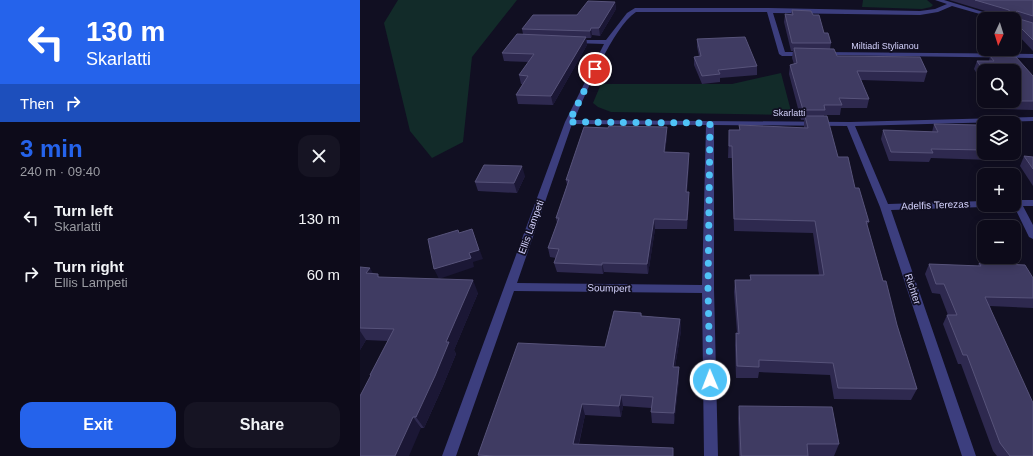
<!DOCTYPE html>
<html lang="en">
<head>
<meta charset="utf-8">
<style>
	:root { --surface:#0d0b1a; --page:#161423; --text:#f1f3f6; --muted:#9a9ba2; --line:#2d2b39; --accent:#2563eb }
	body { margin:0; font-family:Helvetica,sans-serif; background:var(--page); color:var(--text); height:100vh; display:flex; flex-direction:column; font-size:15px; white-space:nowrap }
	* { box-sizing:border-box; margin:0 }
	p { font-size:13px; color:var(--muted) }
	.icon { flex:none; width:22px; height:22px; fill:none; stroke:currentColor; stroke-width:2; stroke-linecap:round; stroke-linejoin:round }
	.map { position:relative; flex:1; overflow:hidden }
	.side { display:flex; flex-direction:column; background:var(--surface); width:360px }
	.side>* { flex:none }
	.hud { background:#2563eb; color:#fff; overflow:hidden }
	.needle { width:26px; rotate:184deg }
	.tools { position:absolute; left:617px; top:12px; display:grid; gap:8px }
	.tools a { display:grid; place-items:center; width:44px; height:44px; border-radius:8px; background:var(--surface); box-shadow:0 2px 10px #0003,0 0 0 1px var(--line); font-size:20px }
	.pin { position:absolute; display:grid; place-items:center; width:34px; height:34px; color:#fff; margin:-17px; border:2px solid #fff; border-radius:50%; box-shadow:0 1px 4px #0007 }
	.me { position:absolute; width:44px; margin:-22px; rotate:359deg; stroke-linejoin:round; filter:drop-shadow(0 0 3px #0008) }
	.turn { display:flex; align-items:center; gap:14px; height:84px; padding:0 20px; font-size:18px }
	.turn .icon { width:52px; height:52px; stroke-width:2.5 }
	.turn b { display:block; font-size:28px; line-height:34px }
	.then { display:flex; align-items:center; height:38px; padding:0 20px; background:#0003; gap:8px; font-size:15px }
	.round { display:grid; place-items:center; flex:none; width:42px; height:42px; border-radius:12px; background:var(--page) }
	.headline { display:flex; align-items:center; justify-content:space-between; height:68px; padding:0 20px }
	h1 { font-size:24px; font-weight:600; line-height:30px; color:var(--accent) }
	.action { display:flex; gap:8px; margin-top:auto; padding:8px 20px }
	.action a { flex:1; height:46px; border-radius:12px; background:var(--accent); color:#fff; font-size:16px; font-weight:600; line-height:46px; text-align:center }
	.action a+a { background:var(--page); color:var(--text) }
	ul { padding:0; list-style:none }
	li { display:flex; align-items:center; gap:12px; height:56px; padding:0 20px }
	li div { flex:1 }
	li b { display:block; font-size:15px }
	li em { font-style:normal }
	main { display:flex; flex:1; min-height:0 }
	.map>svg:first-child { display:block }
</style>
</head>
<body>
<main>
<section class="side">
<div class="hud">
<div class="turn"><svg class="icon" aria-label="left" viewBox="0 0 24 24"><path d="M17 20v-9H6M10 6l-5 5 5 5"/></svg><div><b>130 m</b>Skarlatti</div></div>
<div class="then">Then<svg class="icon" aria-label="right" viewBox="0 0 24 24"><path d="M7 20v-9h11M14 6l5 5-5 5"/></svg></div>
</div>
<div class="headline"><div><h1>3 min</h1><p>240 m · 09:40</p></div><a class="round"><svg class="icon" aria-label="close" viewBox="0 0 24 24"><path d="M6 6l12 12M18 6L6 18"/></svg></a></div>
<ul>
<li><svg class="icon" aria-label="left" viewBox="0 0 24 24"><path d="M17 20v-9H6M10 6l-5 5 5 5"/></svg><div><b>Turn left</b><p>Skarlatti</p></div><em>130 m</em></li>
<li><svg class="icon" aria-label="right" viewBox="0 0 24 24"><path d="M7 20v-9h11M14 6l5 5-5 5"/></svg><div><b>Turn right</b><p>Ellis Lampeti</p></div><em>60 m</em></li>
</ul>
<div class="action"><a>Exit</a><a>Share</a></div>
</section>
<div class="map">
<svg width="673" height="456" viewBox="0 0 673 456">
	<rect width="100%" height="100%" fill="#110f22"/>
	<!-- green -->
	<path fill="#122b29" d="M38 0H157L112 57 103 142 72 158 50 131 24 23Z
		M503 0H567L573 5 571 7 562 9 502 7Z
		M421 73 432 115 251 112 238 107 233 103 241 84H372Z"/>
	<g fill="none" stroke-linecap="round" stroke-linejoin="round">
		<!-- minor -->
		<path fill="#3c3e7e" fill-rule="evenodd" d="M575 0H584L646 19H637L592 6 578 12 560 15 413 13 425 52H445L448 54 445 56H422L419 54 407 12H276C252 28 227 92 214 120L490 122 673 117V121L495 126 528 204 624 201V205H628L624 207 531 210 616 456H602L520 207 487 126 354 125V289L358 456H344L342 293 154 291 96 456H82L205 122 244 44 214 43 211 41 212 40H246L267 13 275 8H409L560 11 575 9 587 4ZM212 124 346 125 342 285 157 283Z
			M463 52 673 54V58L461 55 460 54Z
			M654 200H673V206H663L673 225V239L669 237 654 206 651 205H654Z"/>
	</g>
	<!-- wall -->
	<path fill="#2e294f" d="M589 0H673V51L654 31V19H644L645 17Z
		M255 2 256 9 240 36 232 35 231 38H226L227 45 193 105 158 104 156 95 163 84H161L159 75 169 62 144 61 142 53 163 34 162 29 217 15Z
		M432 10 453 15 464 33 471 43 470 49 477 56 567 72 564 82 501 80 509 99 507 108H481L480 115H464V116L478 157 495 188 509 222 507 225 523 281 557 389 551 400 474 399 470 375 399 372 398 378H376L375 345 376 333H377L374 292 375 280H390V275H459L453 233 374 231 372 158H368L369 130H379V125L444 128V120H441L429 74 430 65 434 64 432 58 433 51H431L424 22 425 14H431Z
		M337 39 397 66V75L360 78V82L342 84 334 65V57L339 56 337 47Z
		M630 56 673 76V110L639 109 634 101H654V71H624V85L614 69 617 61H629Z
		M574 124 624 135V153H633L630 160 571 158 569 162 529 161 521 139 523 130 572 132Z
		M307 136 305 152 329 153V162L327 192 329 202 327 229H295L288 274 244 272 243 274 197 272 194 263 196 258 190 257 188 248 197 223 196 218 207 185 206 180Z
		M664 156 673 157V186L660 166Z
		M165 176 157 193 118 191 115 182Z
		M619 263 673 278V308L630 306 673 456H637L633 451 601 364H598L583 324 587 315H588L580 294 572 293 565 274 569 264 618 266Z
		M0 267 20 277 118 293 94 350 96 354 82 388 64 428H61L10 375 28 341 6 340 0 350Z
		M281 313 282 316 320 319 321 331 315 367 319 379 314 424 292 423 291 412V408L263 406 261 417 225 415 219 444 314 456H118V455L245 347Z
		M379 406 479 444 474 456H379L378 418Z"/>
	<!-- shaded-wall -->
	<path fill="#1b1735" d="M255 2 256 9 240 36 239 28Z
		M231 28 232 35 231 38 230 31Z
		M226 37 227 45 193 105 191 96Z
		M307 127V136L304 161V152Z
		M329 153V162L326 201V192Z
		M162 166 165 176 157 193 154 183Z
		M329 192V202L327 229V220Z
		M294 219 295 229 288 274 287 264Z
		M112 229 123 259 113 262 114 267 79 279 74 269Z
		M242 263 244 272 243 274 242 265Z
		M10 268 17 280 6 273Z
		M113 280 118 293 94 350 96 354 82 388 64 428 56 417 86 342Z
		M320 319 321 331 313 378V367Z
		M0 331 6 340 0 350Z
		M319 367V379L314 424V413Z
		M261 395 263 406 261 417 259 406Z
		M222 404 225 415 216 455 213 444Z
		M53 417 61 428 49 456H35Z"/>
	<!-- building -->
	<path fill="#3f3b62" stroke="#57537a" d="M615 0H673V16L657 11 655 13 656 18 673 23V40L654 21V19H652L646 13H650L649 10Z
		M228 1 255 2 239 28H231L230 31 162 29 173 15H217Z
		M432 10 451 11 453 15H459L464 33H468L471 43H432L425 14 433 15Z
		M157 34 226 37 191 96 156 95 168 76 159 75 174 54 142 53Z
		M385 37 397 66 358 70 360 74 342 76 334 57 341 56 337 39Z
		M434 48 474 49 477 56 560 57 567 72 497 71 509 99 479 98 482 105H464L465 110H443L430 65 437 63Z
		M630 56 656 57 673 76V101H654V71H624L617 61H634Z
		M445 116H467L478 157H488L495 188H499L509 222 506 221 523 281H526L537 325 557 389 478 388 473 363 399 360V367L377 366 376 333 379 334 375 280H391L390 275H464L455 221 374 219 372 146H369V130H380L379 125 448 128Z
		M574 124 618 125 624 135V150L571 149 573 153 531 152 523 130 578 132Z
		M249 126 307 127 304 152 329 153 326 192H329L327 220 294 219 287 264 242 263V265L194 263 199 249 188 248 199 218H196L209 180H206L224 127 248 128Z
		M664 156 673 157V169Z
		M124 165 162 166 154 183 115 182Z
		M112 229 119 250 109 253 111 258 74 269 68 239 98 230 99 233Z
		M619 263 665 265 673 278V298L625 297 673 403V456H650L640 443 607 355H603L587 315H597L584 284H576L569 264 621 266Z
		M0 267 10 268 6 273 18 274V277L113 280 86 342H89L75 376 56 417H53L35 456H0V396L11 375H10L34 329 0 328Z
		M254 311 281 313V316L320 319 313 367H319L314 413 291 412 293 397 261 395 259 406 222 404 213 444 313 448V456H134L118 455 158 343 245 347Z
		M379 406 472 407 479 444H447L448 456H381Z"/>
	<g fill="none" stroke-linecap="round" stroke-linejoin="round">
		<!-- route -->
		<path stroke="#4fc3f7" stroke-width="7" stroke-dasharray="0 12.6" d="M235 69 209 122 350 123 348 289 350 380"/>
	</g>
	<g text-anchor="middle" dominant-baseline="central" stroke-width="3.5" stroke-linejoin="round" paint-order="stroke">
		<!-- far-street labels -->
		<g font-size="9" fill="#d4d2fd" stroke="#110f22">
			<text x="525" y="46">Miltiadi Stylianou</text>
			<text x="429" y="113">Skarlatti</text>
		</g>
		<!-- street labels -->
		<g font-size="10" fill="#d4d2fd" stroke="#110f22">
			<text transform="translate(575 205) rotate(-2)">Adelfis Terezas</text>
			<text transform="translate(171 227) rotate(-70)">Ellis Lampeti</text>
			<text transform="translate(249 288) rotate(1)">Soumpert</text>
			<text transform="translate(553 289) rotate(72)">Richter</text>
		</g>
	</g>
</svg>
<div class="tools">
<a><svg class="needle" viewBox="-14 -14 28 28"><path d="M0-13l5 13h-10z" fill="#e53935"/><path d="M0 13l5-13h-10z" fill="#9a9ba2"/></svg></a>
<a><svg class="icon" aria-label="search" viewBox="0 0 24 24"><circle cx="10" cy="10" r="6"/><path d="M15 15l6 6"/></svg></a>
<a><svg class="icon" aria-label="layers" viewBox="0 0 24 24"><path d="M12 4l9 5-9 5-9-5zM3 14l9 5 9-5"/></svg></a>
<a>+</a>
<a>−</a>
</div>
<div class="pin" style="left:235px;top:69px;background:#d93025"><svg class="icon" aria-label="arrive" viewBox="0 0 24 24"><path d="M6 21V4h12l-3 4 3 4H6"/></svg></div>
<svg class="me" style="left:350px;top:380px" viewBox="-20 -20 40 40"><circle r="17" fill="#4fc3f7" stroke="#fff" stroke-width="3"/><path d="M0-11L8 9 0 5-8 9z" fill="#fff"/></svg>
</div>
</main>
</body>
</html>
